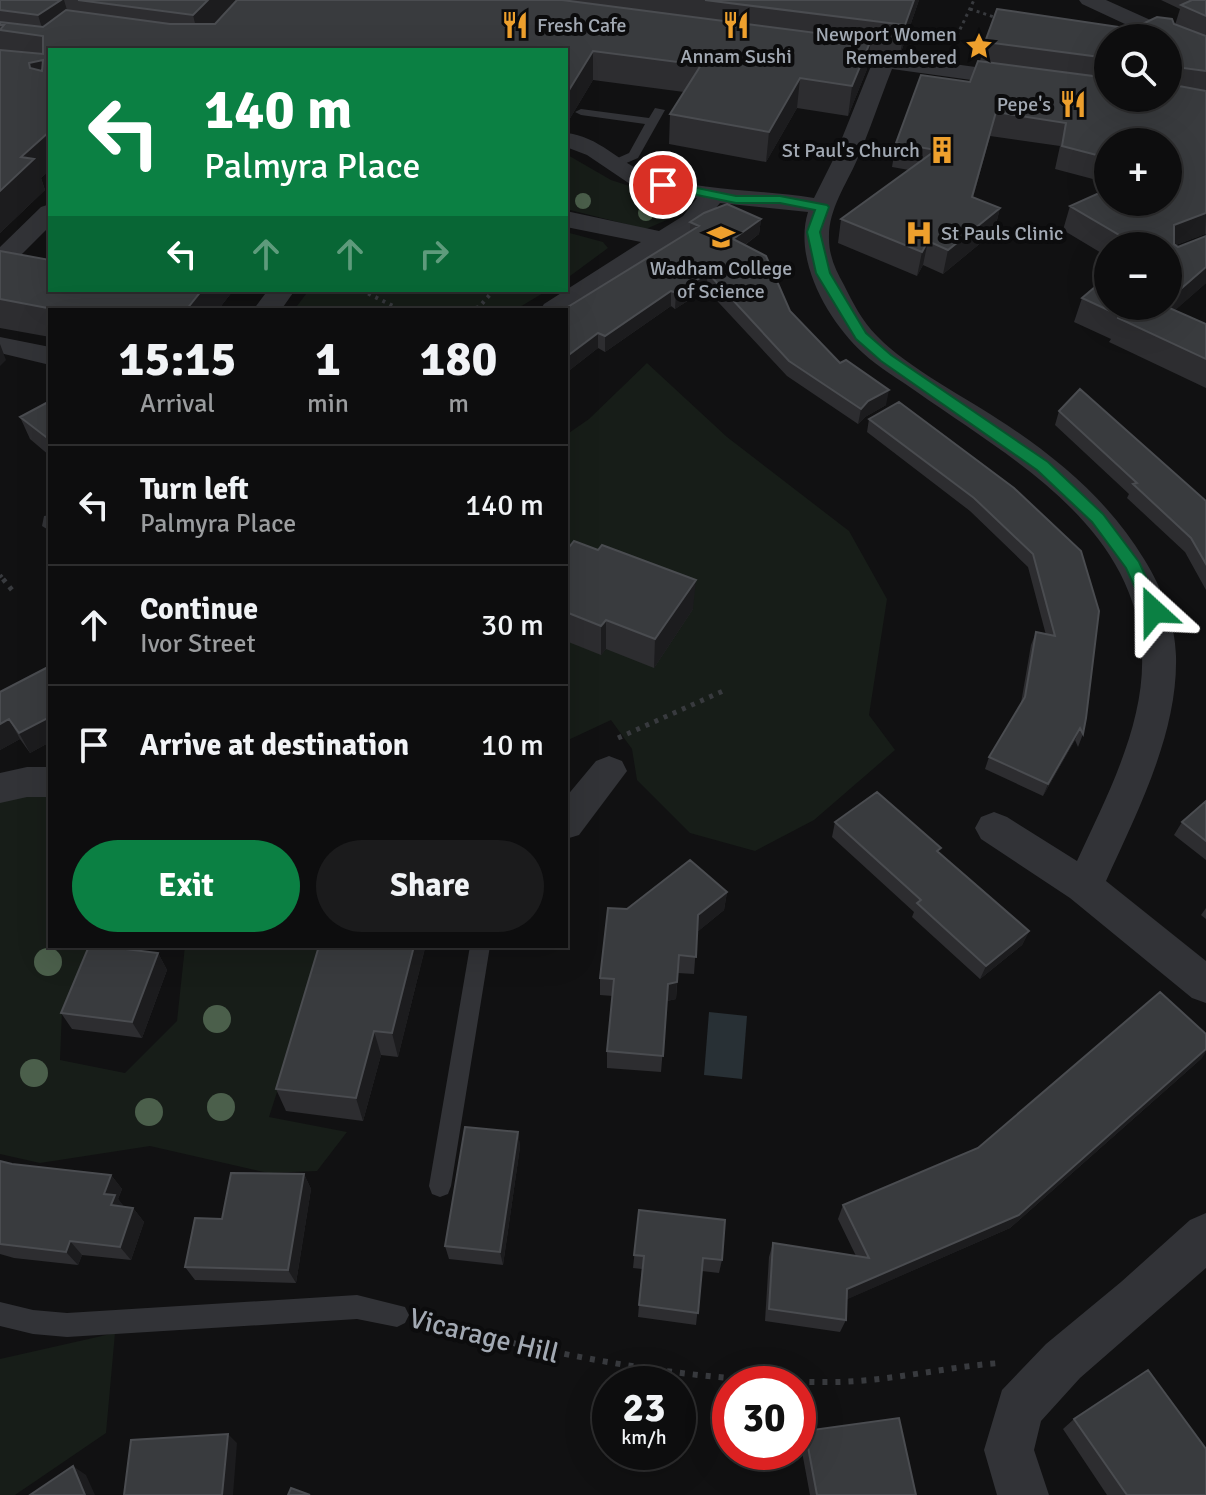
<!DOCTYPE html>
<html lang="en">
<head>
<meta charset="utf-8">
<style>
	:root { --surface:#0d0d0e; --page:#1b1b1c; --text:#f1f3f6; --muted:#9a9c9e; --line:#2d2d2e; --accent:#0b8043 }
	body { margin:0; font-family:Signika,sans-serif; background:var(--page); color:var(--text); height:100vh; display:flex; flex-direction:column; font-size:30px; white-space:nowrap }
	* { box-sizing:border-box; margin:0 }
	p { font-size:26px; color:var(--muted) }
	.icon { flex:none; width:44px; height:44px; fill:none; stroke:currentColor; stroke-width:2; stroke-linecap:round; stroke-linejoin:round }
	.map { position:relative; flex:1; overflow:hidden }
	.drawer { position:absolute; left:48px; top:308px; width:520px; height:640px; display:flex; flex-direction:column; background:var(--surface); border-radius:0px; box-shadow:0 8px 32px #0002,0 0 0 2px var(--line) }
	.drawer>* { flex:none }
	.guide { position:absolute; left:48px; top:48px; width:520px; height:244px; border-radius:0px; box-shadow:0 8px 32px #0002,0 0 0 2px var(--line); background:#0b8043; color:#fff; overflow:hidden }
	.controls { position:absolute; left:1094px; top:24px; display:grid; gap:16px }
	.controls a { display:grid; place-items:center; width:88px; height:88px; border-radius:50%; background:var(--surface); box-shadow:0 8px 32px #0002,0 0 0 2px var(--line); font-size:40px }
	.speed { position:absolute; left:592px; top:1366px; display:flex; gap:16px; font-size:40px; font-weight:700; text-align:center }
	.speed>* { display:grid; place-content:center; width:104px; height:104px; border-radius:50%; background:var(--surface); box-shadow:0 8px 32px #0002,0 0 0 2px var(--line); line-height:1 }
	.speed small { font-size:20px; font-weight:400 }
	.speed .limit { border:12px solid #d22; background:#fff; color:#111 }
	.pin { position:absolute; display:grid; place-items:center; width:68px; height:68px; color:#fff; margin:-34px; border:4px solid #fff; border-radius:50%; box-shadow:0 2px 8px #0007 }
	.me { position:absolute; width:88px; margin:-44px; rotate:336deg; stroke-linejoin:round; filter:drop-shadow(0 0 6px #0008) }
	.turn { display:flex; align-items:center; gap:28px; height:168px; padding:0 24px; font-size:36px }
	.turn .icon { width:104px; height:104px; stroke-width:2.5 }
	.turn b { display:block; font-size:56px; line-height:68px }
	.lanes { display:flex; align-items:center; height:76px; padding:0 24px; background:#0003; justify-content:center; gap:40px; direction:ltr }
	.lanes .off { opacity:.35 }
	.eta { display:flex; justify-content:space-evenly; align-items:center; height:136px; text-align:center }
	.eta b { font-size:48px; font-weight:800; line-height:56px }
	.primary-button { display:flex; gap:16px; margin-top:auto; padding:16px 24px }
	.primary-button a { flex:1; height:92px; border-radius:48px; background:var(--accent); color:#fff; font-size:32px; font-weight:800; line-height:92px; text-align:center }
	.primary-button a+a { background:var(--page); color:var(--text) }
	ul { padding:0; list-style:none }
	li { display:flex; align-items:center; gap:24px; height:120px; padding:0 24px; border-top:2px solid var(--line) }
	li div { flex:1 }
	li b { display:block; font-size:30px }
	li em { font-style:normal }
	.map>svg:first-child { display:block }
</style>
</head>
<body>
<div class="map">
<svg width="1206" height="1495" viewBox="0 0 1206 1495">
	<rect width="100%" height="100%" fill="#111112"/>
	<!-- green -->
	<path fill="#171d18" d="M566 154 611 180 660 196 674 207 678 215 646 229 566 209Z
		M566 232 603 242 608 248 566 279Z
		M309 290H548L515 310H294Z
		M647 363 727 437 849 531 887 599 869 715 895 750 814 820 755 851 690 833 637 780 632 749 611 720 566 741V435L589 419Z
		M50 789V946H90L62 1011 60 1060 125 1073 177 1021 185 946H324L269 1117 347 1132 317 1171 268 1173 150 1146 40 1163 0 1154V790Z
		M115 1333 106 1433 15 1495H0V1359Z"/>
	<!-- water -->
	<path fill="#283035" d="M709 1012 747 1016 742 1079 704 1075Z"/>
	<g fill="none" stroke-linecap="round" stroke-linejoin="round">
		<!-- path-far3 -->
		<path stroke="#383a3e" stroke-width="3" stroke-dasharray="3 4" stroke-linecap="butt" d="M970 9 997 18
			M954 42 974 0"/>
		<!-- path-far2 -->
		<path stroke="#383a3e" stroke-width="4" stroke-dasharray="3 5" stroke-linecap="butt" d="M361 290 401 310
			M468 310 479 307 494 290
			M0 575 5 581"/>
		<!-- path-far1 -->
		<path stroke="#383a3e" stroke-width="5" stroke-dasharray="4 6" stroke-linecap="butt" d="M3 579 12 590
			M618 738 723 691"/>
		<!-- path -->
		<path stroke="#383a3e" stroke-width="6" stroke-dasharray="5 8" stroke-linecap="butt" d="M425 1322C560 1356 696 1384 836 1382 891 1381 945 1367 1000 1363"/>
		<!-- lane -->
		<path fill="#323337" fill-rule="evenodd" d="M655 108 665 110 638 158 615 168 609 164 611 161 629 153 645 124 581 115 575 112 581 109 649 118Z
			M50 515V531L42 526 44 516Z
			M470 946H490L451 1186 448 1194 440 1197 432 1194 429 1186Z
			M357 1295 405 1307 409 1315 405 1323 397 1327 357 1319 67 1337 33 1334 0 1326V1302L33 1310 67 1313Z"/>
		<!-- street -->
		<path fill="#323337" fill-rule="evenodd" d="M1079 0H1106L1206 45V60L1168 44V38H1155L1082 4Z
			M821 46 1108 85V98H1111L1108 99 892 69C880 99 870 130 857 160 846 185 828 210 829 239 829 256 836 271 844 285 853 303 862 321 877 336 909 369 967 398 1007 425 1061 461 1110 503 1144 559 1162 588 1175 622 1176 656 1178 734 1137 812 1106 881L1206 961V1003L1192 998 1070 898 981 839 975 828 981 817 994 812 1007 817 1077 861C1106 798 1145 725 1142 654 1136 525 1009 457 917 392 899 379 879 368 863 353 828 321 793 260 808 212L720 203 701 226 566 314V310H540L544 304 641 242 566 227V211L659 231 683 216 697 198 630 184 587 155 566 147V133C599 136 619 163 649 174 702 192 759 189 814 198L834 158 871 66 813 58 810 53 813 48Z
			M50 204V226L9 267 0 269V247L41 207Z
			M268 290H295L281 310H253Z
			M0 337 50 347V365L0 353Z
			M609 756 622 761 627 771 579 835 566 839V797L596 761Z
			M27 767H50V797H27L0 803V773Z
			M1206 1213V1268L1080 1378 1041 1421 1034 1450 1049 1495H997L984 1450 1002 1390 1046 1344 1121 1282 1190 1220Z"/>
	</g>
	<!-- trees -->
	<g fill="#4b5f4b">
		<circle cx="583" cy="201" r="8"/>
		<circle cx="646" cy="213" r="8"/>
		<circle cx="48" cy="962" r="14"/>
		<circle cx="217" cy="1019" r="14"/>
		<circle cx="34" cy="1073" r="14"/>
		<circle cx="221" cy="1107" r="14"/>
		<circle cx="149" cy="1112" r="14"/>
	</g>
	<!-- wall -->
	<path fill="#2d2d30" fill-rule="evenodd" d="M0 0H919L900 55 870 51 867 69 848 116 797 108 766 162 669 144 670 114 684 92 593 80 566 125V50H50V170L41 178 45 190 0 233Z
		M1161 0H1206V235L1205 234 1176 245 1206 283 1175 310 1206 324V388L1109 342 1111 339 1074 322 1082 298 1168 246H1108V257L1063 230 1070 206 1168 202V142H1108V183L1055 169 1060 146 990 136 973 197 1000 208 994 232 943 274 923 265 917 276 838 243 841 219 909 170 892 167 896 143 970 82 980 61 985 42 1175 25 1180 9ZM1108 38H1168V98H1108Z
		M761 219 759 234 745 245 790 311 840 363 886 405 865 417 858 424 787 376 706 289 675 309 671 306 605 352 598 348 566 373V310L690 232V222Z
		M0 251 50 290H231L232 292 218 310H50V337L0 328Z
		M50 401V456L30 439 20 417Z
		M1059 411 1206 501V590L1185 552 1127 498 1129 494 1055 425Z
		M869 419 1014 488 1083 734 1078 747 1075 740 1043 796 985 769 989 757 1021 703 1031 645 1036 632 1046 635 1028 567 970 511 867 432Z
		M566 551 693 609 654 668 606 649 601 655 566 641Z
		M50 666V742L30 753 20 739 0 750V692Z
		M1206 801V860L1174 835 1182 822Z
		M835 822 939 852 1029 931 1022 945 980 979 912 917 914 912 832 837Z
		M727 892 724 910 697 932 694 974 678 973 676 999 667 1001 661 1072 607 1068V1051L613 996 600 995V978L627 909Z
		M1206 908V919L1201 915Z
		M319 946H424L425 948 398 1057 381 1055 363 1121 286 1111 276 1089Z
		M158 953 167 970 142 1038 72 1029 61 1013Z
		M1202 1058 1010 1228 847 1299 846 1320 840 1332 765 1321 769 1257 773 1243 856 1256 838 1219 843 1205Z
		M518 1132 520 1147 503 1265 449 1259 445 1246Z
		M0 1161 12 1164 111 1175 122 1189 118 1199 124 1207 133 1208 144 1222 131 1260 82 1255 78 1265 14 1258 0 1254Z
		M304 1174 311 1189 296 1283 195 1280 185 1267 222 1219Z
		M639 1210 722 1260 719 1273 702 1271 696 1325 638 1317 642 1269 633 1268Z
		M1074 1419 1206 1495H1107L1063 1429Z
		M805 1431 916 1495H810L800 1441Z"/>
	<!-- shaded-wall -->
	<path fill="#1c1c1e" d="M61 0H64L72 27 47 44 38 15Z
		M208 0H241L200 44 193 15Z
		M914 0H919L900 55 905 25Z
		M871 40 867 69 848 116 852 86Z
		M593 51V80L566 125V95Z
		M43 60 50 84 39 93 29 63Z
		M1176 67 1168 91V86L1172 72Z
		M800 78 797 108 766 162 769 132Z
		M996 112 990 136 967 220 972 197Z
		M50 131V170L41 178 45 190 0 233V191L21 157Z
		M1000 208 994 232 943 274 948 250Z
		M1206 213 1205 234 1168 248 1174 225Z
		M761 219 759 234 732 254 733 239Z
		M928 241 923 265 917 276 922 252Z
		M1206 267V283L1154 329 1162 306H1168V300Z
		M708 273 706 289 675 309 676 293Z
		M202 290H231L232 292 218 310H186Z
		M671 291V306L605 352V336Z
		M598 333V348L566 373V357Z
		M0 344 6 360 0 366Z
		M889 390 886 405 865 417 858 424 861 409 868 401Z
		M696 580 693 609 654 668 655 639Z
		M606 620V649L601 655V626Z
		M50 717V742L30 753 19 733Z
		M9 719 20 739 0 750V724Z
		M1080 728 1075 740 1043 796 1048 784Z
		M727 892 724 910 696 933 698 915Z
		M1029 931 1022 945 980 979 986 966Z
		M414 946H424L425 948 398 1057 392 1033Z
		M158 953 167 970 142 1038 132 1022Z
		M677 982 676 999 667 1001 668 984Z
		M374 1031 381 1055 363 1121 356 1098Z
		M1206 1049V1052L1202 1058 1010 1228 841 1302 847 1289Z
		M518 1132 520 1147 503 1265 500 1252Z
		M304 1174 311 1189 296 1283 288 1270Z
		M111 1175 122 1189 118 1199 126 1209 111 1205 104 1194Z
		M133 1208 144 1222 131 1260 120 1247Z
		M70 1241 82 1255 78 1265 66 1252Z
		M228 1434 237 1443 233 1495H222Z
		M73 1466 86 1475 95 1495H85Z"/>
	<!-- building -->
	<path fill="#393b3e" stroke="#4a4c50" stroke-width="2" fill-rule="evenodd" d="M0 0H61L38 15 0 10Z
		M78 0H208L193 15Z
		M237 0H562L871 40 852 86 800 78 769 132 670 114 701 65 593 51 566 95V50H50V131L21 157 34 159 0 191V50L43 54V36L0 30 4 25H0V22L43 27 66 10 170 24H215ZM43 60 42 71 30 68 29 63Z
		M705 0H914L905 25Z
		M1192 0H1206V16L1181 5Z
		M997 9 1132 29 1157 17 1172 19 1174 24 1206 36V71L1176 67 1172 72H1168V38H1108V58L985 42Z
		M978 61 1108 78V98H1168V84L1206 91V213L1174 225V244L1178 247 1206 236V267L1168 300V246H1138L1070 206 1108 189V202H1168V142H1108V158L1062 146 1066 123 996 112 972 197 1000 208 948 250 928 241 922 252 841 219 936 150 896 143 921 75 970 82Z
		M727 204 761 219 733 239 766 256 790 311 840 363 846 360 889 390 868 401 861 409 789 361 708 273 676 293 671 291 605 336 598 333 566 357V310H563L699 226 690 222 704 213Z
		M0 251 50 260V290H202L186 310H58L0 299Z
		M1108 276V306H1165L1206 324V359L1118 318 1119 315 1082 298Z
		M1080 389 1206 501V564L1191 538 1133 484 1137 483 1059 411Z
		M50 401V440L20 417Z
		M899 402 1014 488 1081 551 1099 611 1086 718 1083 734 1080 728 1048 784 989 757 1025 697 1036 632 1055 636 1033 554 974 498 869 419Z
		M574 541 598 550 602 545 696 580 655 639 606 620 601 626 566 612V551Z
		M50 666V717L19 733 9 719 0 724V692Z
		M877 792 941 848 937 851 1029 931 986 966 917 903 921 900 835 822Z
		M1206 801V841L1182 822Z
		M690 860 727 892 698 915 696 957 679 955 677 982 668 984 663 1056 607 1051 614 979 600 978 608 908 627 909Z
		M89 946H101L158 953 132 1022 61 1013Z
		M319 946H414L392 1033 374 1031 356 1098 276 1089Z
		M1160 992 1206 1034V1049L1019 1215 847 1289 846 1320 769 1309 773 1243 869 1258 843 1205 978 1148Z
		M465 1127 518 1132 500 1252 445 1246Z
		M0 1161 12 1164 111 1175 104 1194 115 1195 111 1205 133 1208 120 1247 70 1241 66 1252 0 1244Z
		M231 1173 304 1174 288 1270 185 1267 195 1218 222 1219Z
		M639 1210 725 1220 722 1260 703 1258 698 1313 639 1305 644 1256 634 1255Z
		M1148 1370 1206 1449V1495H1127L1074 1419Z
		M899 1418 916 1495H817L805 1431Z
		M228 1434 222 1495H124L131 1440Z
		M73 1466 85 1495H30Z
		M291 1488 310 1495H288Z"/>
	<!-- route -->
	<path fill="#0b8043" stroke="#07532c" stroke-width="2" d="M663 181 736 196H780L827 205 829 207 820 232 830 273 866 333 891 355 1048 462 1103 514 1139 562 1162 611 1160 616H1148L1126 568 1092 522 1037 470 881 361 856 339 816 273 807 232 815 210 780 203H736L658 187 657 185Z"/>
	<!-- icons -->
	<defs>
		<g id="restaurant-bare" transform="scale(2.16)"><path d="M-5-6h1v4h1v-4h1v4h1v-4h1v5L-1.5 .5V6h-2V.5L-5-1ZM5-6V6H3V1.5H1.5Q1.5-4 5-6Z" fill="#eea02d" stroke="#0c0c0d" stroke-width="2.5" paint-order="stroke"/></g>
		<g id="sight-bare" transform="scale(2.16)"><path d="M0-6L1.8-2.2L6-1.7L2.9 1.2L3.7 5.4L0 3.3L-3.7 5.4L-2.9 1.2L-6-1.7L-1.8-2.2Z" fill="#eea02d" stroke="#0c0c0d" stroke-width="2.5" paint-order="stroke"/></g>
		<g id="building-bare" transform="scale(2.16)"><path d="M-4-6H4V6H1V3H-1V6H-4ZM-2.5-4.3h1.7v1.8h-1.7ZM.8-4.3h1.7v1.8H.8ZM-2.5-1h1.7V.8h-1.7ZM.8-1h1.7V.8H.8Z" fill="#eea02d" stroke="#0c0c0d" stroke-width="2.5" paint-order="stroke"/></g>
		<g id="hospital-bare" transform="scale(2.16)"><path d="M-5-5h3v3.5h4V-5h3V5h-3V1.5h-4V5h-3Z" fill="#eea02d" stroke="#0c0c0d" stroke-width="2.5" paint-order="stroke"/></g>
		<g id="university-bare" transform="scale(2.16)"><path d="M0-5L7-2L0 1L-7-2ZM-4 1L0 2.5L4 1V4Q0 6-4 4Z" fill="#eea02d" stroke="#0c0c0d" stroke-width="2.5" paint-order="stroke"/></g>
	</defs>
	<g fill-rule="evenodd">
		<use href="#restaurant-bare" x="515" y="25"/>
		<use href="#restaurant-bare" x="736" y="25"/>
		<use href="#sight-bare" x="979" y="46"/>
		<use href="#restaurant-bare" x="1073" y="104"/>
		<use href="#building-bare" x="942" y="150"/>
		<use href="#hospital-bare" x="919" y="233"/>
		<use href="#university-bare" x="721" y="237"/>
	</g>
	<g text-anchor="middle" dominant-baseline="central" stroke-width="8" stroke-linejoin="round" paint-order="stroke">
		<!-- far-poi labels -->
		<g font-size="20" fill="#a2a9b3" stroke="#0c0c0d" text-anchor="end">
			<text x="537" y="25" text-anchor="start">Fresh Cafe</text>
			<text x="957" y="34">Newport Women<tspan x="957" dy="23">Remembered</tspan></text>
			<text x="736" y="56" text-anchor="middle">Annam Sushi</text>
			<text x="1051" y="104">Pepe's</text>
			<text x="920" y="150">St Paul's Church</text>
			<text x="941" y="233" text-anchor="start">St Pauls Clinic</text>
			<text x="721" y="268" text-anchor="middle">Wadham College<tspan x="721" dy="23">of Science</tspan></text>
		</g>
		<!-- near-street labels -->
		<g font-size="28" fill="#a2a9b3" stroke="#0c0c0d">
			<text transform="translate(484 1336) rotate(14)">Vicarage Hill</text>
		</g>
	</g>
</svg>
<div class="controls">
<a><svg class="icon" aria-label="search" viewBox="0 0 24 24"><circle cx="10" cy="10" r="6"/><path d="M15 15l6 6"/></svg></a>
<a>+</a>
<a>−</a>
</div>
<div class="speed"><div>23<small>km/h</small></div><div class="limit">30</div></div>
<div class="pin" style="left:663px;top:185px;background:#d93025"><svg class="icon" aria-label="arrive" viewBox="0 0 24 24"><path d="M6 21V4h12l-3 4 3 4H6"/></svg></div>
<svg class="me" style="left:1154px;top:611px" viewBox="-20 -20 40 40"><path d="M0-17L14 15 0 8-14 15z" fill="#0b8043" stroke="#fff" stroke-width="4"/></svg>
<div class="guide">
<div class="turn"><svg class="icon" aria-label="left" viewBox="0 0 24 24"><path d="M17 20v-9H6M10 6l-5 5 5 5"/></svg><div><b>140 m</b>Palmyra Place</div></div>
<div class="lanes"><svg class="icon" aria-label="left" viewBox="0 0 24 24"><path d="M17 20v-9H6M10 6l-5 5 5 5"/></svg><svg class="icon off" aria-label="ahead" viewBox="0 0 24 24"><path d="M12 20V5M6 11l6-6 6 6"/></svg><svg class="icon off" aria-label="ahead" viewBox="0 0 24 24"><path d="M12 20V5M6 11l6-6 6 6"/></svg><svg class="icon off" aria-label="right" viewBox="0 0 24 24"><path d="M7 20v-9h11M14 6l5 5-5 5"/></svg></div>
</div>
<section class="drawer">
<div class="eta">
<div><b>15:15</b><p>Arrival</p></div>
<div><b>1</b><p>min</p></div>
<div><b>180</b><p>m</p></div>
</div>
<ul>
<li><svg class="icon" aria-label="left" viewBox="0 0 24 24"><path d="M17 20v-9H6M10 6l-5 5 5 5"/></svg><div><b>Turn left</b><p>Palmyra Place</p></div><em>140 m</em></li>
<li><svg class="icon" aria-label="ahead" viewBox="0 0 24 24"><path d="M12 20V5M6 11l6-6 6 6"/></svg><div><b>Continue</b><p>Ivor Street</p></div><em>30 m</em></li>
<li><svg class="icon" aria-label="arrive" viewBox="0 0 24 24"><path d="M6 21V4h12l-3 4 3 4H6"/></svg><div><b>Arrive at destination</b></div><em>10 m</em></li>
</ul>
<div class="primary-button"><a>Exit</a><a>Share</a></div>
</section>
</div>
</body>
</html>
